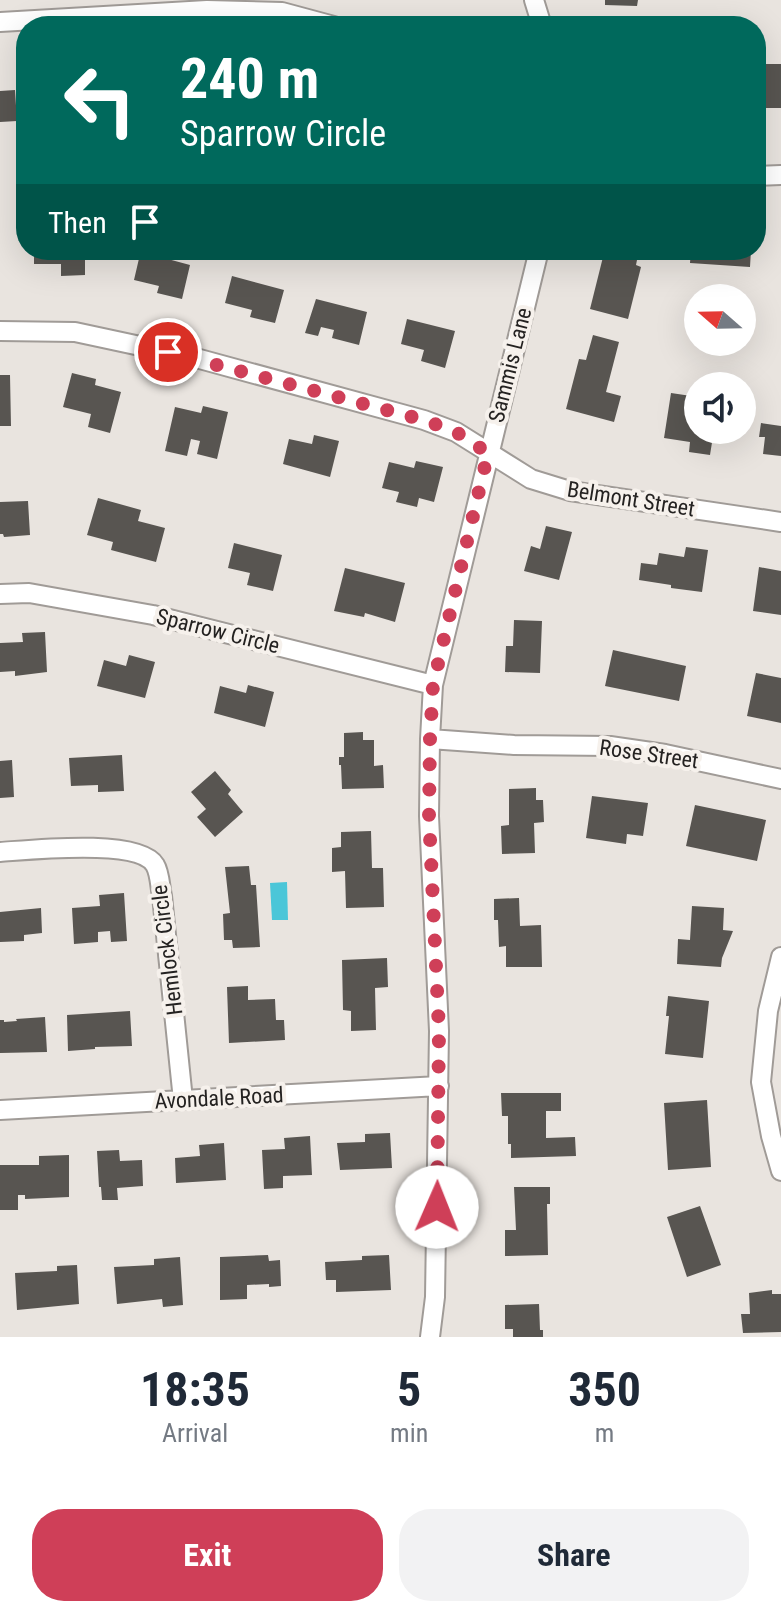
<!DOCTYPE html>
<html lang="en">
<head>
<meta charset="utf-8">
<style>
	:root { --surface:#fff; --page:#f2f2f3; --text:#1f2937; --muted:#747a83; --accent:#cf3f58 }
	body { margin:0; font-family:"Roboto Condensed",sans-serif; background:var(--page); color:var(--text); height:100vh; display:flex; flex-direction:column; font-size:30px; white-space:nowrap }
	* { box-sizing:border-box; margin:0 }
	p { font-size:26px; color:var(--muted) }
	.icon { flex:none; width:44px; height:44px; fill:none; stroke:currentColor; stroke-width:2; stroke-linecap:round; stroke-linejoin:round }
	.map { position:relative; height:1337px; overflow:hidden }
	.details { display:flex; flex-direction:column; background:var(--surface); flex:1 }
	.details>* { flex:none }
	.top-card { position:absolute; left:16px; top:16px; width:750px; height:244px; border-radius:32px; box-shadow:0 8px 32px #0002; background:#00695c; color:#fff; overflow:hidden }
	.needle { width:52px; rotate:290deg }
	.fabs { position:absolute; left:684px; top:284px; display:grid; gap:16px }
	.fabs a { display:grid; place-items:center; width:72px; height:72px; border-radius:50%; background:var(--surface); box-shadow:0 8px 32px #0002; font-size:40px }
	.pin { position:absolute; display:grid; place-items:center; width:68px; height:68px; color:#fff; margin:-34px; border:4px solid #fff; border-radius:50%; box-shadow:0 2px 8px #0007 }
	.me { position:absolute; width:88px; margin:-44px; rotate:1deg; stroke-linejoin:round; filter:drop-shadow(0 0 6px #0008) }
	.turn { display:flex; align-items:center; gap:28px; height:168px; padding:0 32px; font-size:36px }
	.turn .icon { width:104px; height:104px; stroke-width:2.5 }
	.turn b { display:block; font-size:56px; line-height:68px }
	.then { display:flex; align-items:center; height:76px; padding:0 32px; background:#0003; gap:16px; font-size:30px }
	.eta { display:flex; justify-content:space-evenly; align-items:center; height:136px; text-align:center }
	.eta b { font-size:48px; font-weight:700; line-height:56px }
	.cta { display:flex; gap:16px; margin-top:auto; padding:16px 32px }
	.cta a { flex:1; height:92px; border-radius:32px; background:var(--accent); color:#fff; font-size:32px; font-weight:700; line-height:92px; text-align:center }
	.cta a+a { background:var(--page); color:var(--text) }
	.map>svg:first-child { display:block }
</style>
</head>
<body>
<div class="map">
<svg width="781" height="1337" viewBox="0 0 781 1337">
	<rect width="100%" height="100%" fill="#e9e4df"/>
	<!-- water -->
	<path fill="#4bc6d8" d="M287 882 288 920H272L270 883Z"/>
	<!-- building -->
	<path fill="#585551" d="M605 0H638L637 6 605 5Z
		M763 64H781V108H759V119H756V74H763Z
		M15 90 17 121 0 122V91Z
		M34 250H85V275L61 276V264H34Z
		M141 250H166L164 258 190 265 182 299 157 293 159 286 134 280Z
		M612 250H639L636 265 641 267 628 319 590 309 603 257 610 259Z
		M691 250H751L750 267 690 263Z
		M232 276 284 290 275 323 250 317 252 310 225 303Z
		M316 299 367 312 359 345 332 338 334 330 321 327 318 336 305 333Z
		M407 319 455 331 445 368 421 361 424 350 401 344Z
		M593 335 619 342 606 392 621 396 614 422 566 409 579 359 586 360Z
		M72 373 96 379 95 385 121 392 110 433 88 427 91 414 63 407Z
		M0 375H10L11 426H0Z
		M671 393 698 397V430H714L710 455 689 452 690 442 664 438Z
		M203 406 228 412 217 459 197 454 200 441 191 439 187 456 165 451 175 407 201 413Z
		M761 423 781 426V456L763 454 765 437H759Z
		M314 435 339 441 330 477 283 464 289 439 312 444Z
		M416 461 443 467 434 502 419 498 417 507 396 502 399 492 382 488 389 462 414 468Z
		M98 498 141 510 138 521 165 528 156 562 111 550 113 542 87 535Z
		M28 501 30 535 4 537 3 534H0V502Z
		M546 526 572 532 559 580 524 571 531 546 540 549Z
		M234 543 282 555 273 591 247 585 250 573 228 568Z
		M686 547 708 550 702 592 671 588V585L639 580 641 563 657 565 659 553 684 557Z
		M759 567 781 571V615L753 611Z
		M345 568 405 583 395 622 365 613 364 617 334 611Z
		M514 620 542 621 540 673 505 672 506 646H513Z
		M45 632 47 672 15 676V671L0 672V643L23 642 22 633Z
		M613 650 686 666 679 701 605 686Z
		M129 655 155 662 145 698 97 686 104 660 126 666Z
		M756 673 781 678V723L747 716Z
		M248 685 274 692 265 727 214 713 220 686 246 693Z
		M363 732V740H374V766L383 765 384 788 342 789 341 765H339V757H344V733Z
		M122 755 124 791 98 792V785L71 786 69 758Z
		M12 760 14 797 0 798V761Z
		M215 771 231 790 228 794 243 812 215 837 197 817 206 809 191 792Z
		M536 788V800H543L544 822 534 823 535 853 502 854 501 826 509 825V789Z
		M592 796 648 803 643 836 627 834 626 844 586 838Z
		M695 805 766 820 757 861 686 846Z
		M371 831 372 868H383L384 907 346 908 345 871 332 872V848L341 847V832Z
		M249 866 251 885H256L260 947 233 948 232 940H224L223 914 230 913 225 867Z
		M124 893 127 941 111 942 110 931 98 932V942L74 944 72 908 100 906 99 895Z
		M519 898 520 926 541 925 542 967H506V946L499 947 498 920H494V899Z
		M692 906 724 908 723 930 733 931 722 958 721 967 677 964 678 939 690 940Z
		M41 908 42 933 24 935V941L0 942V912Z
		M387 958 388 987 375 988 376 1030 351 1031V1011L343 1010 342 960Z
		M248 986V1000L275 999 276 1020H284L285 1040 229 1043 227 987Z
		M668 996 709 1001 703 1058 665 1054 669 1016H666Z
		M130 1011 132 1046 95 1047V1049L68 1051 67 1015Z
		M45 1017 47 1052 0 1053V1020H4V1022L17 1021 16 1019Z
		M501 1093H561V1111H546V1138L575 1137 576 1156 511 1158V1144H508V1116H502Z
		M707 1100 711 1167 668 1170 664 1103Z
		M390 1133 392 1168 340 1170 337 1143 365 1142V1134Z
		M310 1136 312 1175 283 1176V1188L264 1189 262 1150 285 1149 284 1138Z
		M224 1143 226 1180 176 1183 175 1158 200 1156 199 1145Z
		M119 1150 120 1161 142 1160 143 1186 117 1188 118 1200H102L101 1187H99L97 1151Z
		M69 1155V1197L25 1199V1195H18V1210H0V1165H39V1156Z
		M514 1187H550V1204H547L548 1255 505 1256V1230H516Z
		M700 1206 721 1265 687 1277 667 1217Z
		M268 1255 269 1261 280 1260 281 1286 269 1287V1284L247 1285V1299L220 1300V1257Z
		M389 1255 391 1290 336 1292V1280H326L325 1262 362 1260V1256Z
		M180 1257 183 1305 163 1307 162 1299 117 1304 114 1267 154 1265V1259Z
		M77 1265 79 1304 17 1310 15 1273 57 1271V1266Z
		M772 1290V1294H781V1332L743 1333 741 1314H750L749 1293Z
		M539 1304 540 1330H543V1337H513V1329H505V1305Z"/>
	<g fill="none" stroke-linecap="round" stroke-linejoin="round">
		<!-- minor casing -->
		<g stroke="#a09b97" stroke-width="22">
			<path id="minor" d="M534 0 542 26
				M0 22 207 10 282 12 334 26
				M756 176 781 175
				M0 331 75 332 196 358 424 420 456 432 531 479 570 491 781 522
				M0 594 29 593 153 615 433 685
				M430 739 514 745 610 746 665 754 781 779
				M0 852C30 850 139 838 155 865 160 873 160 887 162 896L183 1100
				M781 957 768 1011 761 1082 771 1136 781 1171
				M0 1110 439 1086
				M430 1337 435 1297 439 1031 429 816 430 739 433 685 539 250"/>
		</g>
		<!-- minor -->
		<use href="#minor" stroke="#fff" stroke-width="18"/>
	</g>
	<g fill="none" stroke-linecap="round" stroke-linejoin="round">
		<!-- route -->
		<path stroke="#cf3f58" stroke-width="14" stroke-dasharray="0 25.2" d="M168 352 424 420 456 432 488 453 433 685 430 739 429 816 439 1031 437 1207"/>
	</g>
	<g text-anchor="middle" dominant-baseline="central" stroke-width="8" stroke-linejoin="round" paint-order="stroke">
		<!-- street labels -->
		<g font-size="22" fill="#242221" stroke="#f6f1ec">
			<text transform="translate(510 365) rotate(-76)">Sammis Lane</text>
			<text transform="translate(631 499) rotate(9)">Belmont Street</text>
			<text transform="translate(218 631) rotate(14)">Sparrow Circle</text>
			<text transform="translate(649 754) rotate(8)">Rose Street</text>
			<text transform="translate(167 950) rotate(-97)">Hemlock Circle</text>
			<text transform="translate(219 1098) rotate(-3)">Avondale Road</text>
		</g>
	</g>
</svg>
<div class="fabs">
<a><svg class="needle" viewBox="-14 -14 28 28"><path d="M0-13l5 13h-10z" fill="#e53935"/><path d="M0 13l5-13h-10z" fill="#747a83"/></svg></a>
<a><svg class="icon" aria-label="sound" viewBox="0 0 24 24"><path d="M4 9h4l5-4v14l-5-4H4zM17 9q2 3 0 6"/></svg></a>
</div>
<div class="pin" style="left:168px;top:352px;background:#d93025"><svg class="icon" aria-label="arrive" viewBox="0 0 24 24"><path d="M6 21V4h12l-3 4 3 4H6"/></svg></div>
<svg class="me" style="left:437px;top:1207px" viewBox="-20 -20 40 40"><circle r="19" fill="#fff"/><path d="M0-13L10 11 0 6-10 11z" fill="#cf3f58"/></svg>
<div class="top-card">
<div class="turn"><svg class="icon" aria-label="left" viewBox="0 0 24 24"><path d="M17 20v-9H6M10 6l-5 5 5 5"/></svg><div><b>240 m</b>Sparrow Circle</div></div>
<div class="then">Then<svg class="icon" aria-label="arrive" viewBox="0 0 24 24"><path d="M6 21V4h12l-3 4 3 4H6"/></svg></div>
</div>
</div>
<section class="details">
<div class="eta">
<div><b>18:35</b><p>Arrival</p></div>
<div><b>5</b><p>min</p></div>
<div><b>350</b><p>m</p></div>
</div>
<div class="cta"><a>Exit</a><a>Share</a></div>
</section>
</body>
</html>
